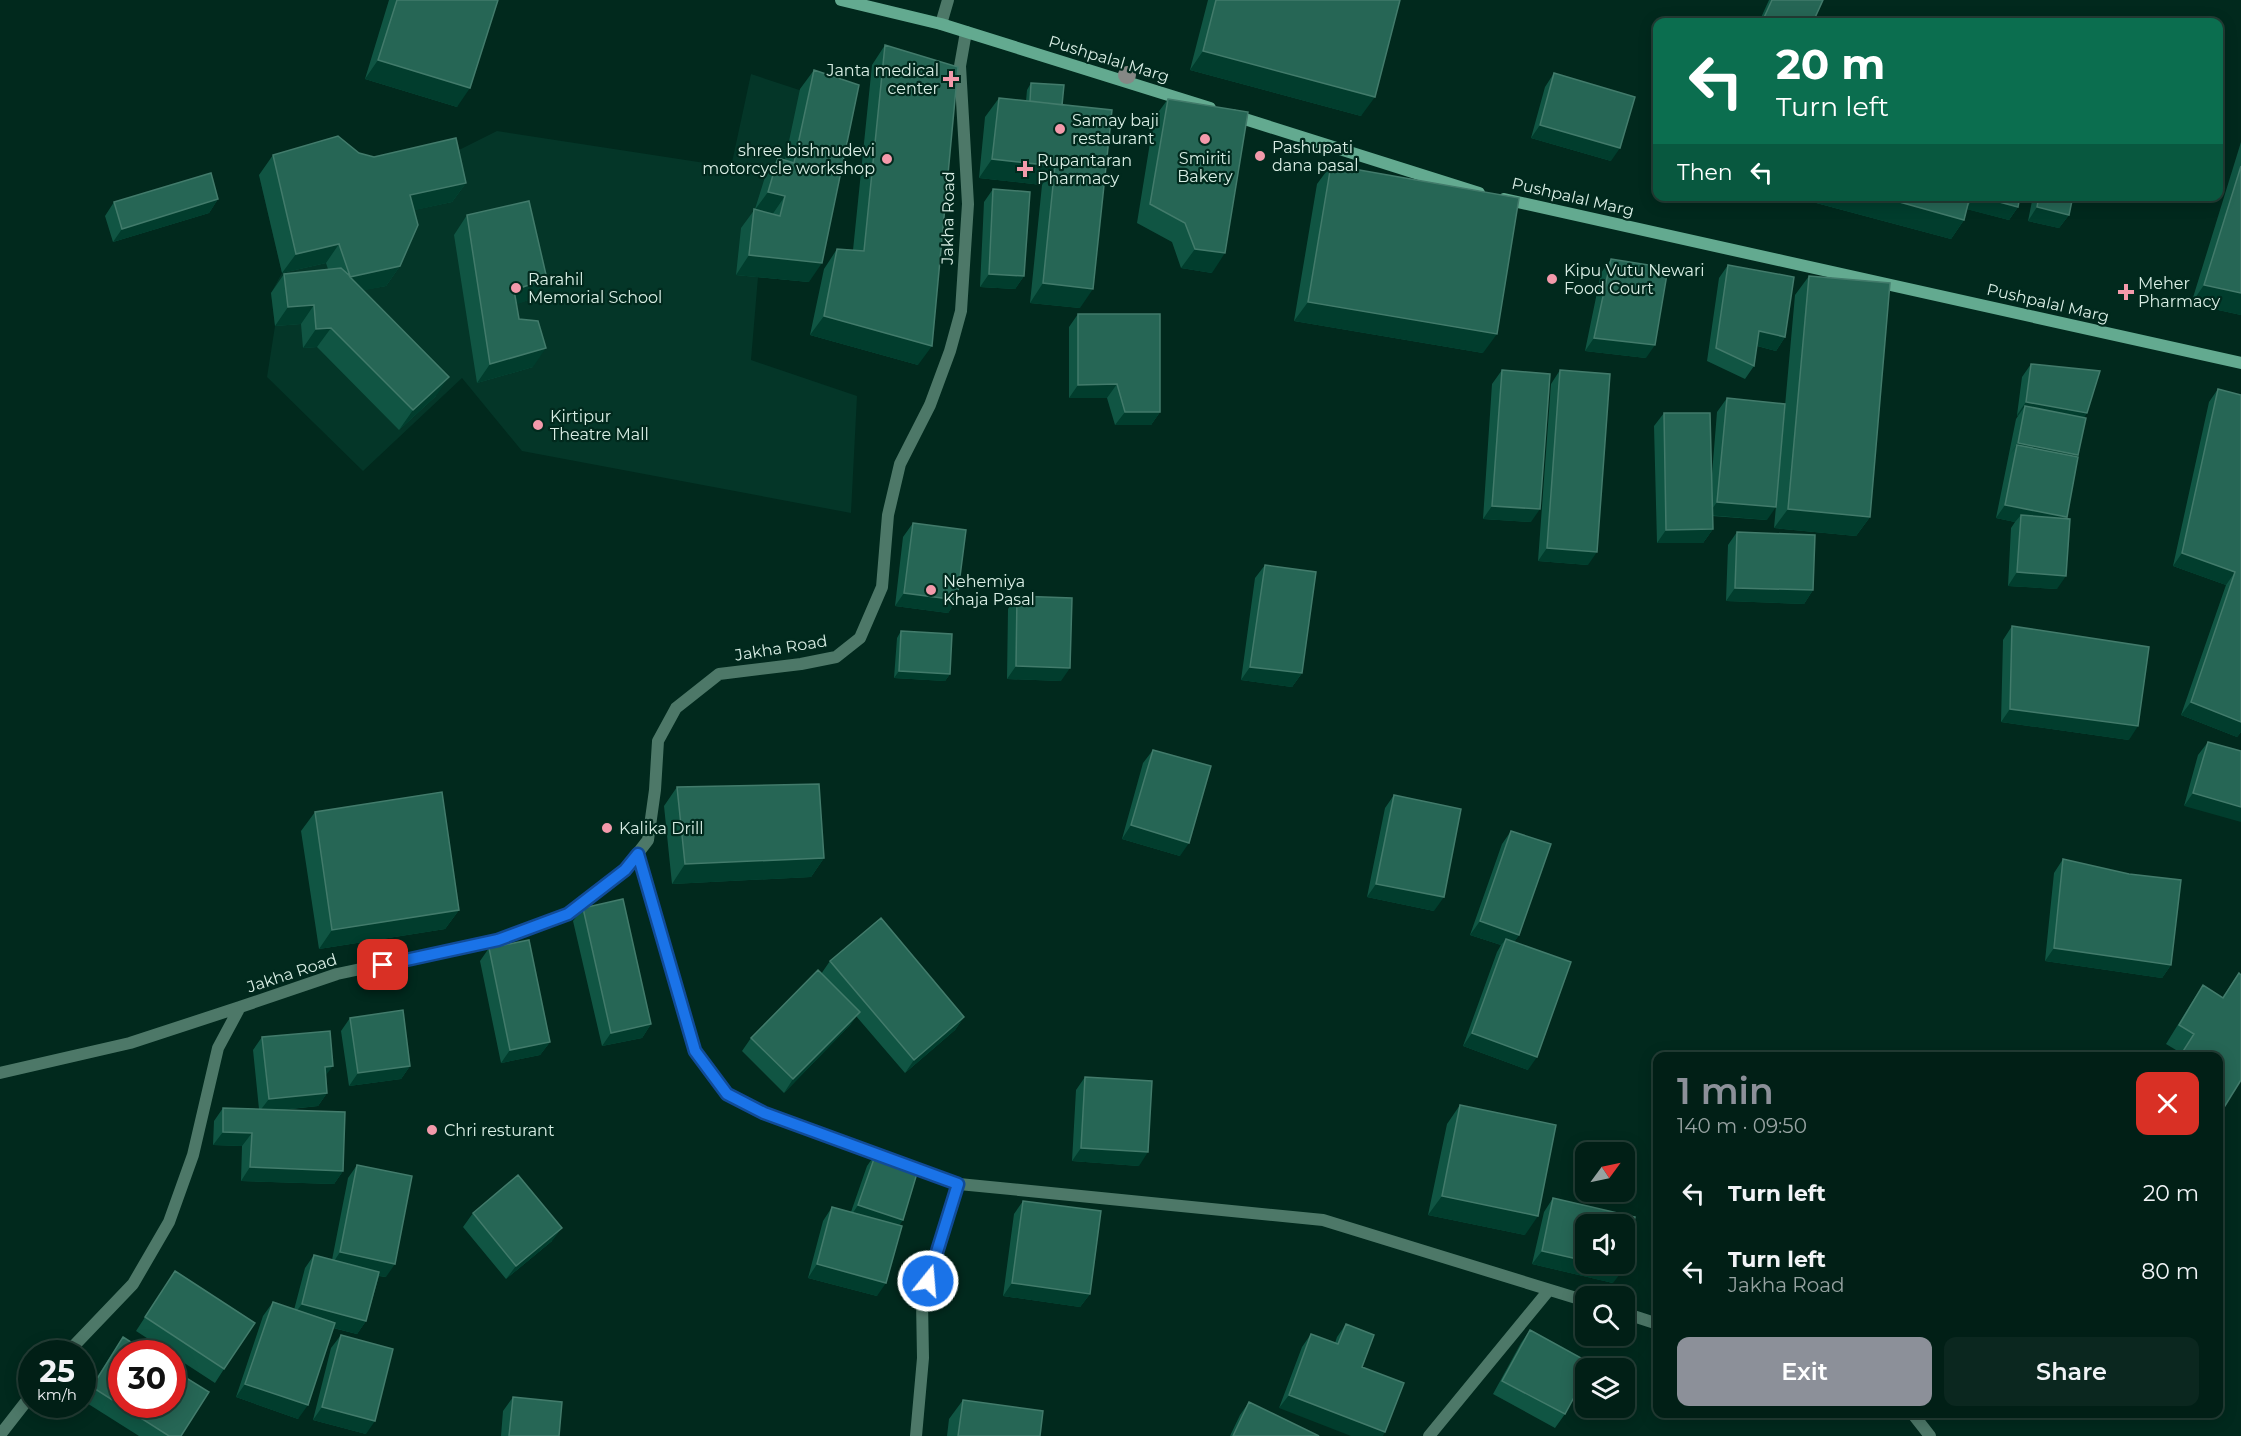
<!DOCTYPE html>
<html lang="en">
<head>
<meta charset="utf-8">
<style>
	:root { --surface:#011f16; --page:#0b271f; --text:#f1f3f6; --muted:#96a2a1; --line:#233d35; --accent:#8c9099 }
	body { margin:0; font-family:Montserrat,sans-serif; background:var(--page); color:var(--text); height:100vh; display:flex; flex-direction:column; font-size:22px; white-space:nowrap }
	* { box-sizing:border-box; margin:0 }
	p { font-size:20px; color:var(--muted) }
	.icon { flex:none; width:33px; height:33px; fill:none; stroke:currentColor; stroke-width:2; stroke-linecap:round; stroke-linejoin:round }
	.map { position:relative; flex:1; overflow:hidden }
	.sheet { position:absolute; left:1653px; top:1052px; width:570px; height:366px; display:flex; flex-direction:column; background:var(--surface); border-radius:12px; box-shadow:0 3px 15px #0003,0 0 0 2px var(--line) }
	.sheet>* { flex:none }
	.guide { position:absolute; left:1653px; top:18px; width:570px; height:183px; border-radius:12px; box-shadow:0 3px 15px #0003,0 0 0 2px var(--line); background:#0b6e4f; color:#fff; overflow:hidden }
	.needle { width:39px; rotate:57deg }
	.buttons { position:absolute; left:1575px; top:1142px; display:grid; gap:12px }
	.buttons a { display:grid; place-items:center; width:60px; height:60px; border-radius:12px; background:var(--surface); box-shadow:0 3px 15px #0003,0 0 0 2px var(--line); font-size:30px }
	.speed { position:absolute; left:18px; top:1340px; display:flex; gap:12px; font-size:30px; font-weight:700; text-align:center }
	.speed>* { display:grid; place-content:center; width:78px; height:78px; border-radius:50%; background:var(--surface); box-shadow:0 3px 15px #0003,0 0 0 2px var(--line); line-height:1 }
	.speed small { font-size:15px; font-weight:400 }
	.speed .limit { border:9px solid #d22; background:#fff; color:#111 }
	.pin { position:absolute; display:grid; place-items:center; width:51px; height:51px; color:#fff; margin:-26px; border-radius:12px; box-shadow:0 3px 9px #0006 }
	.me { position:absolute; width:66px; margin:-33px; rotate:17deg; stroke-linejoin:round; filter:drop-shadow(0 0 4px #0008) }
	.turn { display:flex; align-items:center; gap:21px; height:126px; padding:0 24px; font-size:27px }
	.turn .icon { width:78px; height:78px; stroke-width:2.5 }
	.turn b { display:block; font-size:42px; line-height:51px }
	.then { display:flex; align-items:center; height:57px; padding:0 24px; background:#0003; gap:12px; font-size:22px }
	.round { display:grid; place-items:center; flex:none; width:63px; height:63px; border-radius:12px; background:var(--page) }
	.overview { display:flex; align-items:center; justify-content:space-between; height:102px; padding:0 24px }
	h1 { font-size:36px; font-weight:600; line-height:45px; color:var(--accent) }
	.primary-button { display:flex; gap:12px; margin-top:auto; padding:12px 24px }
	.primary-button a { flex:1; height:69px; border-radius:12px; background:var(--accent); color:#fff; font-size:24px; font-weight:600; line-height:69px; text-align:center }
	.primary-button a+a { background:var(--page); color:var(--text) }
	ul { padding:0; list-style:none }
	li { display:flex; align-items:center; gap:18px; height:78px; padding:0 24px }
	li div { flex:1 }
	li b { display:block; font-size:22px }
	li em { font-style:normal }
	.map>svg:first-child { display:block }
</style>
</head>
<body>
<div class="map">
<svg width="2241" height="1436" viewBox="0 0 2241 1436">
	<rect width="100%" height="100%" fill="#01291d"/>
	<!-- built -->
	<path fill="#043628" d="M751 74 845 105 809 282 758 277 751 360 857 396 851 513 522 451 462 378 363 471 267 377 275 326 271 293 282 273 259 175 324 155 345 172 443 158 497 131 731 167Z"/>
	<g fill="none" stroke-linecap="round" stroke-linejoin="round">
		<!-- street -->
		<path stroke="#4d7868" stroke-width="12" d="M941 24 948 0
			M638 853 695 1051 727 1094 764 1113 959 1184 1323 1220 1586 1301
			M240 1007 337 974 498 940 568 914 625 870 648 840 655 790 658 741 676 708 719 674 801 664 836 657 860 638 882 587 888 515 900 464 930 405 950 351 961 311 968 204 960 66 966 32
			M0 1073 130 1043 240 1007 218 1048 193 1155 169 1222 133 1284 67 1353
			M1624 1313 1658 1324
			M1912 1413 1930 1436
			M0 1435 32 1394
			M916 1436 923 1358 922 1301 959 1184
			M1429 1436 1549 1290"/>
		<!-- secondary -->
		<path stroke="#63aa90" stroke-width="12" d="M841 0 941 24 1210 108
			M1232 115 1479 193
			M1504 199 2241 363"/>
	</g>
	<!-- trees -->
	<circle fill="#858885" cx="1127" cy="75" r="9"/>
	<!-- wall -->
	<path fill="#105543" d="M389 0H498L457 107 365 79Z
		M1208 0H1400L1361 116 1190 70Z
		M1769 0H1823L1813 22H1759Z
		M885 45 918 365 810 335 824 269 837 249 853 250 872 65Z
		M814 70 809 282 736 275 741 228 755 209 765 177 778 158 785 160 800 89Z
		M1554 73 1611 161 1531 138 1545 87Z
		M1031 83 1062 105 1080 308 1030 303 1042 185 979 178 985 117 999 98 1026 101 1027 90Z
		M1168 99 1212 273 1181 268 1172 242 1137 223 1154 118Z
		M2241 142V315L2191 304Z
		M359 153 466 183 452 202 414 210 400 266 386 286 363 290 436 396 399 430 317 347 303 348 301 324 275 326 271 293 284 274 328 269 326 263 282 273 259 175 273 155Z
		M1331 165 1483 353 1294 321 1317 184Z
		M993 189 1024 276 1015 289 980 287 984 202Z
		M1806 196H2020L2018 207 2009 220 1967 209 1964 220 1951 239 1805 200Z
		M2033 196H2073L2069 215 2059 228 2028 221Z
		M218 199 209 213 113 242 105 216 114 202Z
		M467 215 547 279 534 298 516 304 519 319 533 367 477 383 454 235Z
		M1611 259 1646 358 1585 351 1601 273Z
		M1728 265 1785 337 1776 351 1757 346 1754 366 1745 379 1707 361 1719 278Z
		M1809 276 1870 517 1856 536 1774 528 1795 295Z
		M1078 314 1160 412 1151 425H1115L1107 398H1069V327Z
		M2031 364 2087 413 2084 417 2066 519 2057 589 2008 586 2011 528 2015 522 1996 518 2016 419 2018 416 2017 415 2022 377Z
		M1502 370 1531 522 1483 519 1492 384Z
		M1560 370 1588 565 1538 561 1551 384Z
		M2218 389 2241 395V732L2237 737 2181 715 2226 585 2173 566 2209 402Z
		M1727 398 1767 520 1712 516 1713 529 1703 543H1657L1654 426 1664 413 1712 474 1717 412Z
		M913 523 957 600 948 613 895 606 903 537Z
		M1737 532 1813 590 1804 604 1726 601 1728 545Z
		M1265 565 1302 673 1292 687 1241 680 1255 578Z
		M1017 596 1061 681 1007 679 1008 609Z
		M2012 626 2129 740 2001 722 2003 640Z
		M901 631 950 674 945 681 894 678 897 638Z
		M2208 742 2241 751 2184 806 2198 755Z
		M1153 750 1180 856 1122 839 1143 763Z
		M677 787 824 858 811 877 672 884 664 806Z
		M1394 795 1434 911 1367 897 1385 808Z
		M315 812 459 910 445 929 319 949 301 831Z
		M1511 831 1519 935 1514 942 1528 1070 1463 1046 1497 952 1501 945 1470 935 1502 844Z
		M2063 859 2171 965 2162 978 2045 961 2054 873Z
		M583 908 651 1024 642 1038 602 1046 573 921Z
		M489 948 550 1042 540 1055 501 1063 480 961Z
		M830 961 964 1017 955 1030 905 1073 856 1016 850 1025 784 1093 742 1051 751 1038 821 974Z
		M2239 973 2218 1056H2179L2181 1053 2166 1044 2190 1005 2203 985 2222 998Z
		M350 1018 410 1066 401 1079 349 1086 341 1031Z
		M262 1037 326 1075 327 1093 318 1106 282 1110 343 1171 334 1184 241 1181 242 1146 213 1145 214 1121 223 1108 259 1109 253 1050Z
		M1085 1077 1139 1166 1072 1161 1076 1090Z
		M1460 1105 1525 1235 1428 1215 1447 1124Z
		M876 1153 903 1220 899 1225 877 1296 808 1278 823 1221 832 1207 851 1212 867 1166Z
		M357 1165 386 1277 379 1276 366 1321 357 1334 333 1328 298 1419 236 1397 263 1316 273 1302 294 1310 305 1268 314 1255 332 1260 348 1178Z
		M1553 1198 1613 1283 1532 1264 1544 1212Z
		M1023 1201 1090 1294 1080 1307 1003 1296 1014 1214Z
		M473 1213 552 1241 506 1279 463 1227Z
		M175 1271 224 1369 215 1383 172 1355V1353H170L136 1331Z
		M1346 1324 1374 1335 1279 1408 1302 1347 1311 1334 1335 1343 1337 1337Z
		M1530 1330 1565 1414 1555 1428 1493 1394 1521 1343Z
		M341 1335 366 1434 313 1420 331 1348Z
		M123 1337 181 1436H139L82 1400Z
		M513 1397 559 1436H501L503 1411Z
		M963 1400 1040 1436H947L949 1419Z
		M1249 1402 1319 1436H1230L1240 1415Z"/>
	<!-- shaded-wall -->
	<path fill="#013d2d" d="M1203 51 1375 97 1361 116 1190 70Z
		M378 60 470 88 457 107 365 79Z
		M1540 125 1620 148 1611 161 1531 138Z
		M992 159 1055 166 1042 185 979 178Z
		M466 183 452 202 397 214 410 195Z
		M768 192 785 196 772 215 754 211Z
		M1807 196H1878L1964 220 1951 239 1805 200Z
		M1975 196H1977L2018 207 2009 220 1966 209Z
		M218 199 209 213 113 242 122 229Z
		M2037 207 2069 215 2059 228 2028 221Z
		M339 244 326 263 282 273 296 254Z
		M1195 249 1225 253 1212 273 1181 268Z
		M749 255 822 263 809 282 736 275Z
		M400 266 386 286 336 296 350 277Z
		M989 274 1024 276 1015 289 980 287Z
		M547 279 534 298 501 310 514 290Z
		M1043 283 1093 289 1080 308 1030 303Z
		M2204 285 2241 293V315L2191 304Z
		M1308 302 1497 334 1483 353 1294 321Z
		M314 305 301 324 275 326 288 307Z
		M824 316 932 346 918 365 810 335Z
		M331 328 317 347 303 348 316 329Z
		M1759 331 1785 337 1776 351 1750 344Z
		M1594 338 1655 345 1646 358 1585 351Z
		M546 348 533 367 477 383 490 364Z
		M449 377 436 396 399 430 413 410Z
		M1117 384 1107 398H1069L1078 385Z
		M2026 402 2087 413 2078 426 2025 406 2018 416 2017 415Z
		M1125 412H1160L1151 425H1115Z
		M2018 443 2078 455 2069 469 2017 445 2009 456Z
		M1717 502 1776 507 1767 520 1708 515Z
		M2005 505 2067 517 2058 530 2021 515 2015 522 1996 518Z
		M1492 506 1540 509 1531 522 1483 519Z
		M1788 509 1870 517 1856 536 1774 528Z
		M1713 529 1703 543H1657L1666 530Z
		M1547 548 1597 552 1588 565 1538 561Z
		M2182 553 2235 572 2226 585 2173 566Z
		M2017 572 2066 576 2057 589 2008 586Z
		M1735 588 1813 590 1804 604 1726 601Z
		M904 593 957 600 948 613 895 606Z
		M1016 666 1070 668 1061 681 1007 679Z
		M1250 667 1302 673 1292 687 1241 680Z
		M899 671 950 674 945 681 894 678Z
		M2191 702 2241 722V732L2237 737 2181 715Z
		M2010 709 2138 726 2129 740 2001 722Z
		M2193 793 2241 807V822L2184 806Z
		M1131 825 1189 843 1180 856 1122 839Z
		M824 858 811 877 672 884 685 864Z
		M1376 884 1444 897 1434 911 1367 897Z
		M459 910 445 929 319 949 332 930Z
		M1480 921 1519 935 1510 948 1506 939 1501 945 1470 935Z
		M2054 948 2171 965 2162 978 2045 961Z
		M860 1012 850 1025 784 1093 793 1079Z
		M964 1017 955 1030 905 1073 914 1060Z
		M651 1024 642 1038 602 1046 611 1033Z
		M1472 1033 1537 1057 1528 1070 1463 1046Z
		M550 1042 540 1055 501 1063 510 1050Z
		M333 1066 323 1079 325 1067Z
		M410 1066 401 1079 349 1086 358 1073Z
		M327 1093 318 1106 259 1112 269 1099Z
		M223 1132 252 1133 242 1146 213 1145Z
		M1081 1148 1148 1152 1139 1166 1072 1161Z
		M250 1167 343 1171 334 1184 241 1181Z
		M1442 1196 1538 1216 1525 1235 1428 1215Z
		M858 1205 903 1220 893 1233 849 1219Z
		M562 1228 552 1241 506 1279 516 1266Z
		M1542 1251 1586 1261V1263H1594L1623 1270 1613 1283 1532 1264Z
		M340 1252 395 1264 386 1277 331 1266Z
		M817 1264 886 1283 877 1296 808 1278Z
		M1012 1283 1090 1294 1080 1307 1003 1296Z
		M302 1304 366 1321 357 1334 292 1317Z
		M245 1384 308 1405 298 1419 236 1397Z
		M1289 1395 1385 1432 1383 1436H1351L1279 1408Z
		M322 1407 375 1421 366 1434 313 1420Z"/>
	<!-- building -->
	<path fill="#266655" stroke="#427b6b" stroke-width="1.5" d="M397 0H498L470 88 378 60Z
		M1216 0H1400L1375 97 1203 51Z
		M1772 0H1823L1813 22H1762Z
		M885 45 958 67 932 346 824 316 837 249 864 251Z
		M814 70 859 85 822 263 749 255 754 209 780 216 785 196 768 192 778 158 794 163Z
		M1554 73 1635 97 1620 148 1540 125Z
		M1031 83 1064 85 1062 105 1030 101Z
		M999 98 1112 110 1093 289 1043 283 1055 166 992 159Z
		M1168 99 1248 112 1225 253 1195 249 1185 223 1150 204Z
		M338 136 359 153 374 157 456 138 466 183 410 195 418 225 400 266 350 277 449 377 413 410 331 328 316 329 314 305 288 307 284 274 341 268 350 276 339 244 296 254 273 155Z
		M1331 165 1519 198 1497 334 1308 302Z
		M2241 166V293L2204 285Z
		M211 173 218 199 122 229 114 202Z
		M993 189 1030 192 1024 276 989 274Z
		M1878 196H1970L1964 220Z
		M1977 196H2020L2018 207Z
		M2039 196H2073L2069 215 2037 207Z
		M529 201 547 279 514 290 519 319 538 321 546 348 490 364 467 215Z
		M1611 259 1668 268 1655 345 1594 338Z
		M1728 265 1794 277 1785 337 1759 331 1754 366 1716 348Z
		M1809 276 1890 283 1870 517 1788 509Z
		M1078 314H1160V412H1125L1117 384 1078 385Z
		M2031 364 2100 371 2087 413 2026 402Z
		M1502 370 1550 374 1540 509 1492 506Z
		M1560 370 1610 374 1597 552 1547 548Z
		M2218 389 2241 395V722L2191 702 2235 572 2182 553Z
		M1727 398 1785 404 1776 507 1717 502Z
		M2025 406 2086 418 2078 455 2018 443Z
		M1664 413H1710L1713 529 1666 530Z
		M2017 445 2078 457 2067 517 2005 505Z
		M2021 515 2070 519 2066 576 2017 572Z
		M913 523 966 530 957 600 904 593Z
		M1737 532 1815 535 1813 590 1735 588Z
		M1265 565 1316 572 1302 673 1250 667Z
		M1017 596 1072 598 1070 668 1016 666Z
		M2012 626 2149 647 2138 726 2010 709Z
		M901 631 952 634 950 674 899 671Z
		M2208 742 2241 751V807L2193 793Z
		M1153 750 1211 766 1189 843 1131 825Z
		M819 784 824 858 685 864 677 787Z
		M442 792 459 910 332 930 315 812Z
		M1394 795 1461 809 1444 897 1376 884Z
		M1511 831 1551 844 1519 935 1480 921Z
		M2063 859 2129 874 2181 880 2171 965 2054 948Z
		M623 899 651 1024 611 1033 583 908Z
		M881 918 964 1017 914 1060 830 961Z
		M1506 939 1571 962 1537 1057 1472 1033Z
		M529 940 550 1042 510 1050 489 948Z
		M818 970 860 1012 793 1079 751 1038Z
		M2239 973 2241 975V1080L2218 1117V1056H2180L2194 1034 2179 1025 2203 985 2223 998Z
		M403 1010 410 1066 358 1073 350 1018Z
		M330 1031 333 1066 325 1067 327 1093 269 1099 262 1037Z
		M1085 1077 1152 1081 1148 1152 1081 1148Z
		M1460 1105 1556 1125 1538 1216 1442 1196Z
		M223 1108 345 1112 343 1171 250 1167 252 1133 223 1132Z
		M876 1153 918 1170 903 1220 858 1205Z
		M357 1165 412 1176 395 1264 340 1252Z
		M518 1175 562 1228 516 1266 473 1213Z
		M1553 1198 1635 1217 1624 1262V1224H1586V1261L1542 1251Z
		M1023 1201 1101 1211 1090 1294 1012 1283Z
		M832 1207 902 1226 886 1283 817 1264Z
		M314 1255 379 1272 366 1321 302 1304Z
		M1594 1263H1624L1623 1270Z
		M175 1271 255 1323 224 1369 145 1317Z
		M273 1302 335 1323 308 1405 245 1384Z
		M1346 1324 1374 1335 1362 1367 1404 1383 1385 1432 1289 1395 1311 1334 1338 1344Z
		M1530 1330 1592 1364 1590 1368H1586V1375L1565 1414 1502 1381Z
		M341 1335 393 1349 375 1421 322 1407Z
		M123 1337 148 1353H122V1404H172V1369L209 1392 181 1436H169L92 1387Z
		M513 1397 562 1402 559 1436H509Z
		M963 1400 1043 1411 1040 1436H958Z
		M1249 1402 1319 1436H1233Z"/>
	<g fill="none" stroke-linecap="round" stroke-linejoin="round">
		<!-- route casing -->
		<g stroke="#114b97" stroke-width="15">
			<path id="route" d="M383 965 498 940 568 914 625 870 638 854 695 1051 727 1094 764 1113 958 1184 928 1281"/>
		</g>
		<!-- route -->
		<use href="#route" stroke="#1a73e8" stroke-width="10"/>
	</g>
	<!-- markers -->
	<g fill="#f39aab" stroke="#01291d" stroke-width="2">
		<path d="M948 70h6v6h6v6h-6v6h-6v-6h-6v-6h6z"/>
		<circle cx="1060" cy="129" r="6"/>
		<circle cx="1205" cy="139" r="6"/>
		<circle cx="1260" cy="156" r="6"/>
		<circle cx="887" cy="159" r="6"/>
		<path d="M1022 160h6v6h6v6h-6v6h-6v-6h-6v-6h6z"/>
		<circle cx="1552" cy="279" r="6"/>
		<circle cx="516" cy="288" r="6"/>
		<path d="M2123 283h6v6h6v6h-6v6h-6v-6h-6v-6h6z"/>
		<circle cx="538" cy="425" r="6"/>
		<circle cx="931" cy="590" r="6"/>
		<circle cx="607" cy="828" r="6"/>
		<circle cx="432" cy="1130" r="6"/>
	</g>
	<g text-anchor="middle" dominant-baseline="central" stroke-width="4.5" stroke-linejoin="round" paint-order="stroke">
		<!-- street labels -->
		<g font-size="16" fill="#d9eee5" stroke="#01291d">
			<text transform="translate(1109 59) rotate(17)">Pushpalal Marg</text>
			<text transform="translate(1573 197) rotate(13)">Pushpalal Marg</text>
			<text transform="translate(948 218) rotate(-89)">Jakha Road</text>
			<text transform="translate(2048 303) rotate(13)">Pushpalal Marg</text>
			<text transform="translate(781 648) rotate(-9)">Jakha Road</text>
			<text transform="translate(292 973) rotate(-18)">Jakha Road</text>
		</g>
		<!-- poi labels -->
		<g font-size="16" fill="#d9eee5" stroke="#01291d" text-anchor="start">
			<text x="939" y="70" text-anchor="end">Janta medical<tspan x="939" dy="18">center</tspan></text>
			<text x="1072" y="120">Samay baji<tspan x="1072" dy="18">restaurant</tspan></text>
			<text x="1272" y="147">Pashupati<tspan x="1272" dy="18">dana pasal</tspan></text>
			<text x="875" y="150" text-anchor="end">shree bishnudevi<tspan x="875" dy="18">motorcycle workshop</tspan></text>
			<text x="1205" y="158" text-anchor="middle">Smiriti<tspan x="1205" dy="18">Bakery</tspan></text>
			<text x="1037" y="160">Rupantaran<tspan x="1037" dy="18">Pharmacy</tspan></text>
			<text x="1564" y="270">Kipu Vutu Newari<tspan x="1564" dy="18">Food Court</tspan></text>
			<text x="528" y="279">Rarahil<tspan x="528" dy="18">Memorial School</tspan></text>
			<text x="2138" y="283">Meher<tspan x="2138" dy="18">Pharmacy</tspan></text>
			<text x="550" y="416">Kirtipur<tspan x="550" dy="18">Theatre Mall</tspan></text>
			<text x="943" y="581">Nehemiya<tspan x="943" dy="18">Khaja Pasal</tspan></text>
			<text x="619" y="828">Kalika Drill</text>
			<text x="444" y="1130">Chri resturant</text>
		</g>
	</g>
</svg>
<div class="buttons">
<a><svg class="needle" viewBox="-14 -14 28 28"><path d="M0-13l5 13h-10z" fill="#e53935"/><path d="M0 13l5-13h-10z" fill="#96a2a1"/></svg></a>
<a><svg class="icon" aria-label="sound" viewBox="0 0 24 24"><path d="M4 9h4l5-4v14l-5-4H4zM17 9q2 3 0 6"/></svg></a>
<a><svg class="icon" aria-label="search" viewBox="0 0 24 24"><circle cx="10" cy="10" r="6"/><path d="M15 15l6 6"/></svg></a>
<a><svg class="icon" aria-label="layers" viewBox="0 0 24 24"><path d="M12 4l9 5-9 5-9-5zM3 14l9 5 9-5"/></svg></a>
</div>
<div class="speed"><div>25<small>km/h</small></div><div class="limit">30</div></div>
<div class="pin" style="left:383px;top:965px;background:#d93025"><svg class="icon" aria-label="arrive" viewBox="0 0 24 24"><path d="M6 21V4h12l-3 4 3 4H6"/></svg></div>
<svg class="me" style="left:928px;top:1281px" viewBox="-20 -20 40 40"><circle r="17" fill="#1a73e8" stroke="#fff" stroke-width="3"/><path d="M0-11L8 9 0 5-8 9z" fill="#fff"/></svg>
<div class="guide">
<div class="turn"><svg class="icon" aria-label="left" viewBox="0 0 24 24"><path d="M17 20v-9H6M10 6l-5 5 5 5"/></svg><div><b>20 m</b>Turn left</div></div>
<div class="then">Then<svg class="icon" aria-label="left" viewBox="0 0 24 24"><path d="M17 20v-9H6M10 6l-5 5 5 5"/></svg></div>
</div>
<section class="sheet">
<div class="overview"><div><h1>1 min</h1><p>140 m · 09:50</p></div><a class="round" style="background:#d93025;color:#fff"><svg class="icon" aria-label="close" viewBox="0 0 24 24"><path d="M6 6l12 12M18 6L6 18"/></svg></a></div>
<ul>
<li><svg class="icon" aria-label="left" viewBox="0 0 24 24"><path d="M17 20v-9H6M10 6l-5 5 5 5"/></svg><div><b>Turn left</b></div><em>20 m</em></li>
<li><svg class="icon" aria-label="left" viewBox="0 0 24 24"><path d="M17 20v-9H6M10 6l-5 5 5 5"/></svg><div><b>Turn left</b><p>Jakha Road</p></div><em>80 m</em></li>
</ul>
<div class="primary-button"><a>Exit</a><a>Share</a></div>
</section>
</div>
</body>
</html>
